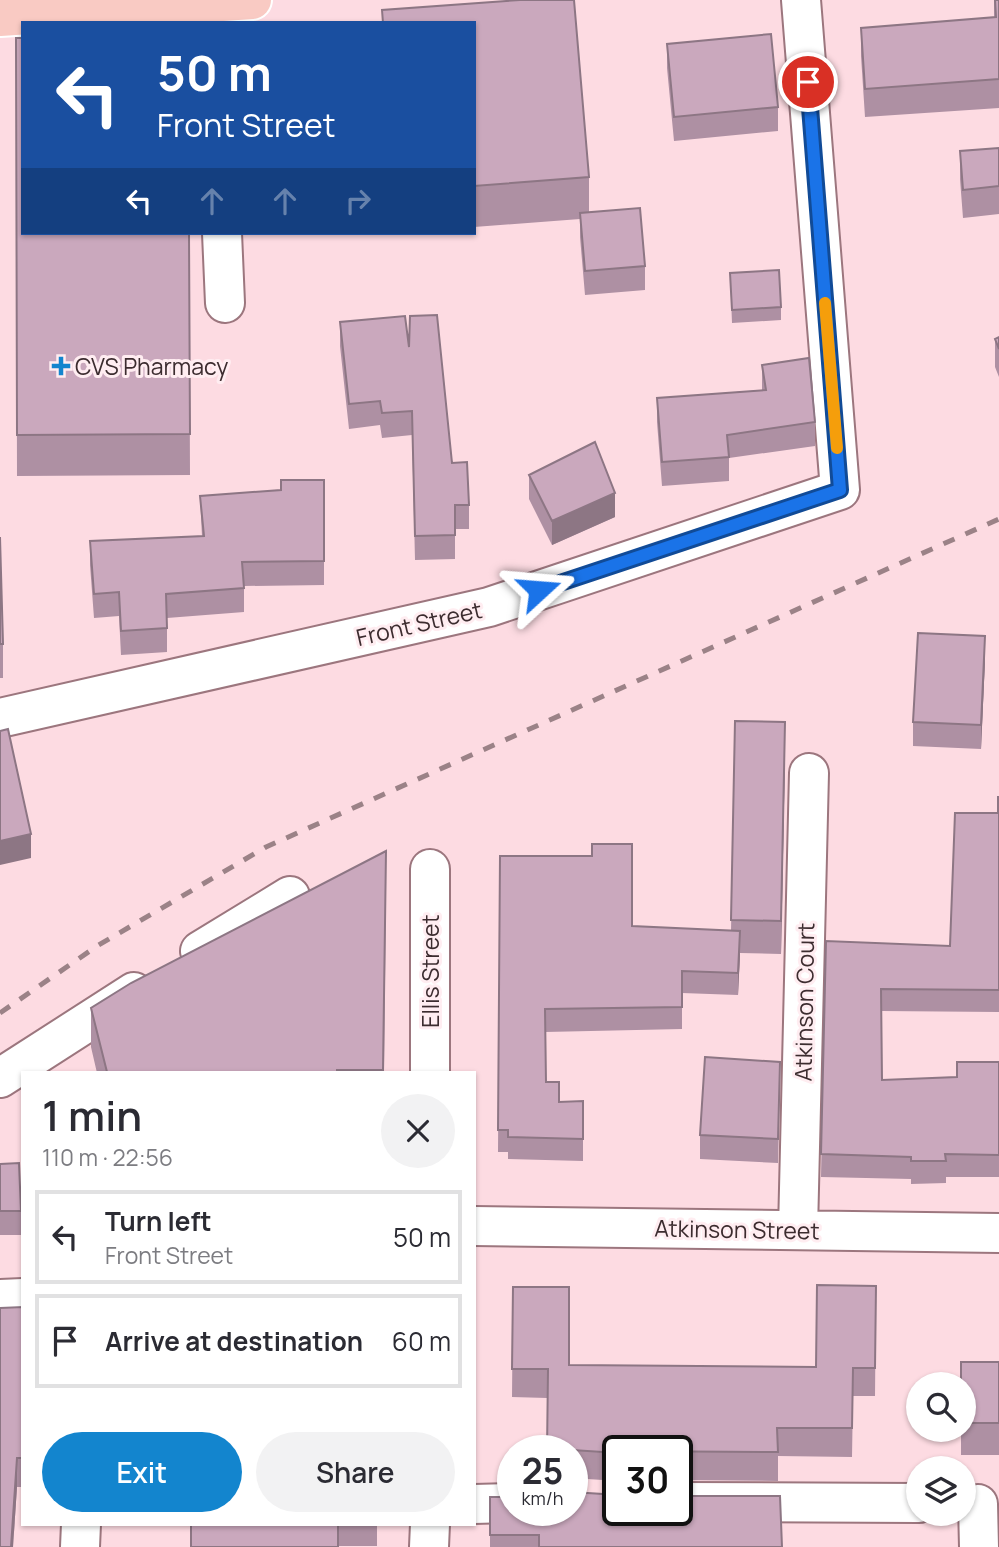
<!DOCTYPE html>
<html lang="en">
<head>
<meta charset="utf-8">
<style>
	:root { --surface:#fff; --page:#f2f2f3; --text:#2b2b33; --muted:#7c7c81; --line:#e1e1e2; --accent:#1385ce }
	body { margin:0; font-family:Manrope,sans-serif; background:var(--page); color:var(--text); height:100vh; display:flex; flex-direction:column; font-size:26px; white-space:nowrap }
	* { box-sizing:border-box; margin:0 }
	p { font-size:23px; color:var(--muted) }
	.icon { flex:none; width:38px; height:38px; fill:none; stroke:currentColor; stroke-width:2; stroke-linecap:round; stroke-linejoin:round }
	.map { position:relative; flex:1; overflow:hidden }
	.drawer { position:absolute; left:21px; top:1071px; width:455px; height:455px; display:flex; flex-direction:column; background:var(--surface); border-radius:0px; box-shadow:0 2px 5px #0004 }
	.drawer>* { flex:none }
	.guide { position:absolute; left:21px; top:21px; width:455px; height:214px; border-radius:0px; box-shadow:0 2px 5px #0004; background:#1a4fa0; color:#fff; overflow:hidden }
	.buttons { position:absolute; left:906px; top:1372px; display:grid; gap:14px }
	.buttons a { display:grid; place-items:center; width:70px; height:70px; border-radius:50%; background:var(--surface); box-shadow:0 2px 5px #0004; font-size:35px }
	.speed { position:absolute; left:497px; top:1435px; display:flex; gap:14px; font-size:35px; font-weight:700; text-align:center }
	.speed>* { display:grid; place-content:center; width:91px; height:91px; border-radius:50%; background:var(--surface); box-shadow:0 2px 5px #0004; line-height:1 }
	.speed small { font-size:18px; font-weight:400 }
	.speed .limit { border:4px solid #111; border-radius:10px; background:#fff; color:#111 }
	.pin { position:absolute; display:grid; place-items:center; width:60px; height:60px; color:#fff; margin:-30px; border:4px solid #fff; border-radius:50%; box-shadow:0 2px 7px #0007 }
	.me { position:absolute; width:77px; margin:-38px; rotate:71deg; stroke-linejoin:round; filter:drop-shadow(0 0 5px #0008) }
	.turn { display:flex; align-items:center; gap:24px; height:147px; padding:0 21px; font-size:32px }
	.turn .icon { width:91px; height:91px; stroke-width:2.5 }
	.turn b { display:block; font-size:49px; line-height:60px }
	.lanes { display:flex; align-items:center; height:66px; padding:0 21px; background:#0003; justify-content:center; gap:35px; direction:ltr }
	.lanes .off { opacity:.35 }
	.round { display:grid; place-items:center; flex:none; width:74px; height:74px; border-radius:37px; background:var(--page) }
	.summary { display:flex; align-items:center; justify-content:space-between; height:119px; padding:0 21px }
	h1 { font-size:42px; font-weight:600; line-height:52px }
	.primary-button { display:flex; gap:14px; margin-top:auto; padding:14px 21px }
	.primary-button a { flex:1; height:80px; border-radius:42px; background:var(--accent); color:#fff; font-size:28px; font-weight:600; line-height:80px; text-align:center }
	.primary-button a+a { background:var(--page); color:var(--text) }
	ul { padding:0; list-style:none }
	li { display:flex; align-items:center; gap:21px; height:94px; margin:0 14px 10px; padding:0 7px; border:4px solid var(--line); border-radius:0px }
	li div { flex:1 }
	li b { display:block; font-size:26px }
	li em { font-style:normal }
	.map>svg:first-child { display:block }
</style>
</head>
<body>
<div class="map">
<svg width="999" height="1547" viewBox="0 0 999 1547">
	<rect width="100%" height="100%" fill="#fddbe2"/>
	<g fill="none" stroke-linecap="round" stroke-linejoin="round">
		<!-- minor casing -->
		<g stroke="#9c767e" stroke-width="42">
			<path id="minor" d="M222 233 225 303
				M0 718 489 607 840 490 801 0
				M200 951 290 896
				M430 1073V869
				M0 1078 134 992
				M474 1226 999 1233
				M798 1230 809 773
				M0 1299 23 1298
				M677 1502 919 1503
				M474 1504 513 1503
				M978 1504 979 1547
				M80 1547 81 1524
				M429 1547 430 1524"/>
		</g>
		<!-- major casing -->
		<g stroke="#fff" stroke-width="42">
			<path id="major" d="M0 17 252 0"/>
		</g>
		<!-- minor -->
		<use href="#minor" stroke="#fff" stroke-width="38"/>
		<!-- major -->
		<use href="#major" stroke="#f9cac3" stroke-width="38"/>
		<!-- rail -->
		<path stroke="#9b8287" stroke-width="5" stroke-dasharray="12 12" stroke-linecap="butt" d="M0 1013 97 946 266 847 999 519"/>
	</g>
	<!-- wall -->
	<path fill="#ae90a3" d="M520 0H574L589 177V212L640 208 645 266V290L585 295 580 237V219L474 227V23H382V10Z
		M994 0H999V108L865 117 861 56V28L994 17Z
		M16 38 23 233H189L190 475 17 476Z
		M667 44 778 107V131L674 141 667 68Z
		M999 148V214L963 218 960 179V151Z
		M730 273 781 307V320L732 323Z
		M340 322 409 347 469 505V529H455V559L415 560 412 435 382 438 380 425 349 429 340 346Z
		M999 337V377L995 367V339Z
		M762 365 815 422V446L729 458V481L662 486 657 422V398L762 390Z
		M529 475 615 517 552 545 529 499Z
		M324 480V585L244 586V612L167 618V652L121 655 119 616 94 618 90 565V541L202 536 200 496 281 490Z
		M0 537 3 644V678H0Z
		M985 660 981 749 913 746V722Z
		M735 721 785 756 781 954 740 953 738 995 682 993V1029L545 1032 546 1082 583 1139V1161L508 1159V1152H498L500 856 632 926 731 931Z
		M999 797V1012L881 1011 882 1080 957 1077 999 1062V1177H946V1183L911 1184V1179L821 1177 826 941 950 946 998 813Z
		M386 890 384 1073H97L91 1047V1008Z
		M780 1086 778 1163 700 1159V1135Z
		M0 1164 21 1211V1235H0Z
		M876 1286 875 1396H853L852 1457 778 1456V1481L677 1480V1451H618V1481L572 1478 547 1398 512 1397 513 1287 569 1365 816 1367Z
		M23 1307V1487H17L13 1547Z
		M999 1362V1455H961V1430H964V1384Z
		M490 1497 782 1547H490Z
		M191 1524H377V1546H338Z"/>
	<!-- shaded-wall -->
	<path fill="#8d7684" d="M615 493V517L552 545V521Z
		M985 636V660L981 749V725Z
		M785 722V756L781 954V921Z
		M31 834V858L0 865V841Z
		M740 931V954L738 995V973Z
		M17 1458V1487L13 1547H11Z"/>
	<!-- building -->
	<path fill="#caa8bd" stroke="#8d7684" stroke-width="2" d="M520 0H574L589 177 474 186V23H383L382 10Z
		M995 0H999V79L865 89 861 28 996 17Z
		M771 34 778 107 674 117 667 44Z
		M16 38H23V233H189L190 434 17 435Z
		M999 148V186L963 190 960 151Z
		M640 208 645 266 585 271 580 213Z
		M779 270 781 307 732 310 730 273Z
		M437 315 452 463 467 462 469 505H455V535L415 536 412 411 382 413 380 401 349 404 340 322 405 316 409 347 410 316Z
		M999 337V349L995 339Z
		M809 358 815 422 727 435 729 457 662 462 657 398 766 390 762 365Z
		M595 442 615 493 552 521 529 475Z
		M281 480H324V561L242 562 244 588 166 594 167 628 121 631 119 592 94 594 90 541 204 536 200 496 281 490Z
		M0 537 3 644H0Z
		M918 633 985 636 981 725 913 722Z
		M735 721 785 722 781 921 731 920Z
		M8 729 31 834 0 841V731Z
		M998 797H999V990L881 989 882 1080 957 1077V1062H999V1155L945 1154 946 1161H911V1157L821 1154 826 941 950 946 955 813H998Z
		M592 844H632V926L740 931 738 973 682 971V1007L545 1009 546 1082H559V1102L583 1101V1139L508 1137V1130H498L500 856H592Z
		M386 851 383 1070H337V1073L107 1072 91 1008 131 983Z
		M705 1057 780 1062 778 1139 700 1135Z
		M19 1163 21 1211H0V1164Z
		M817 1285 876 1286 875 1368H853L852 1428H777L778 1452 618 1451V1453L572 1450 547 1451 548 1369H512L513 1287H569V1365L816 1367Z
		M23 1307V1458H17L11 1547H0V1308Z
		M961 1362H999V1423H964V1384H961Z
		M572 1492 618 1495V1510H677V1496H780L782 1547H539V1535H490V1497H513V1510H572Z
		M191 1524H338V1547H191Z"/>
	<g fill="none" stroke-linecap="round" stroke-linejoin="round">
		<!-- route casing -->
		<g stroke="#114b97" stroke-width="18">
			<path id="route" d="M539 590 840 490 808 82"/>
		</g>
		<!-- route -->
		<use href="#route" stroke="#1a73e8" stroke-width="12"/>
		<!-- slow -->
		<path stroke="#f59e0b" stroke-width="12" d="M825 303 837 448"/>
	</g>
	<!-- markers -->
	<path fill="#1385ce" stroke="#ffedf1" stroke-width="2.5" d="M57.5 355.5h7v7h7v7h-7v7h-7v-7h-7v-7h7z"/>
	<g text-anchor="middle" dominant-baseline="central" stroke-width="6" stroke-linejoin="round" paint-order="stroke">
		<!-- poi labels -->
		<g font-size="23" fill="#3c2c2f" stroke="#ffedf1" text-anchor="start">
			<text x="75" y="366">CVS Pharmacy</text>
		</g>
		<!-- street labels -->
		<g font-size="23" fill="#3c2c2f" stroke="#ffedf1">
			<text transform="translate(419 623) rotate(-13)">Front Street</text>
			<text transform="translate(430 971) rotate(-90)">Ellis Street</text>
			<text transform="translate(804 1002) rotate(-89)">Atkinson Court</text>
			<text transform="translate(737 1229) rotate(1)">Atkinson Street</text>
		</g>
	</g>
</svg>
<div class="buttons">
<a><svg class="icon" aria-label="search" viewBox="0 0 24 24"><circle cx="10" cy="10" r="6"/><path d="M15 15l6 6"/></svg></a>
<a><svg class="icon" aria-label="layers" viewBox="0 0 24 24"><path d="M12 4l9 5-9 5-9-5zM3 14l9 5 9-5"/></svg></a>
</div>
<div class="speed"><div>25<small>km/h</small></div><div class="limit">30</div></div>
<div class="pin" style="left:808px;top:82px;background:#d93025"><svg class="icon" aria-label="arrive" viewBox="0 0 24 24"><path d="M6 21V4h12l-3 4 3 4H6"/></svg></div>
<svg class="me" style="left:539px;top:590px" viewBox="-20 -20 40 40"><path d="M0-17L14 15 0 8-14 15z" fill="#1a73e8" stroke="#fff" stroke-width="4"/></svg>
<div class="guide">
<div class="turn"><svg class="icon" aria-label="left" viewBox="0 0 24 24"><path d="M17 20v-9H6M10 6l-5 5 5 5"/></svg><div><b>50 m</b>Front Street</div></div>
<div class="lanes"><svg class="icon" aria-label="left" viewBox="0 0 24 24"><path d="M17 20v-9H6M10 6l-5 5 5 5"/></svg><svg class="icon off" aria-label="ahead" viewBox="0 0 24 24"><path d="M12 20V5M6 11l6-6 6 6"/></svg><svg class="icon off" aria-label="ahead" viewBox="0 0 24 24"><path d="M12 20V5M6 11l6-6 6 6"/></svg><svg class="icon off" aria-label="right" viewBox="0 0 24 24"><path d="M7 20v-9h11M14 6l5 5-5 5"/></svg></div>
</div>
<section class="drawer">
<div class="summary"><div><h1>1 min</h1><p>110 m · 22:56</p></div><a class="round"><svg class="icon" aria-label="close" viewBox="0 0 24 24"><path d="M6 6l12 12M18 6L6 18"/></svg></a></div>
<ul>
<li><svg class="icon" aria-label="left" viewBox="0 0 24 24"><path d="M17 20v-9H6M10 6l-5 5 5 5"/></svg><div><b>Turn left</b><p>Front Street</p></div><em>50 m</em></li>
<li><svg class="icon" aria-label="arrive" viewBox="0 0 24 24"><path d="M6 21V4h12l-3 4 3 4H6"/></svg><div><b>Arrive at destination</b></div><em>60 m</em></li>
</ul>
<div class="primary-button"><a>Exit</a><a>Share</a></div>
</section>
</div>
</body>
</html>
